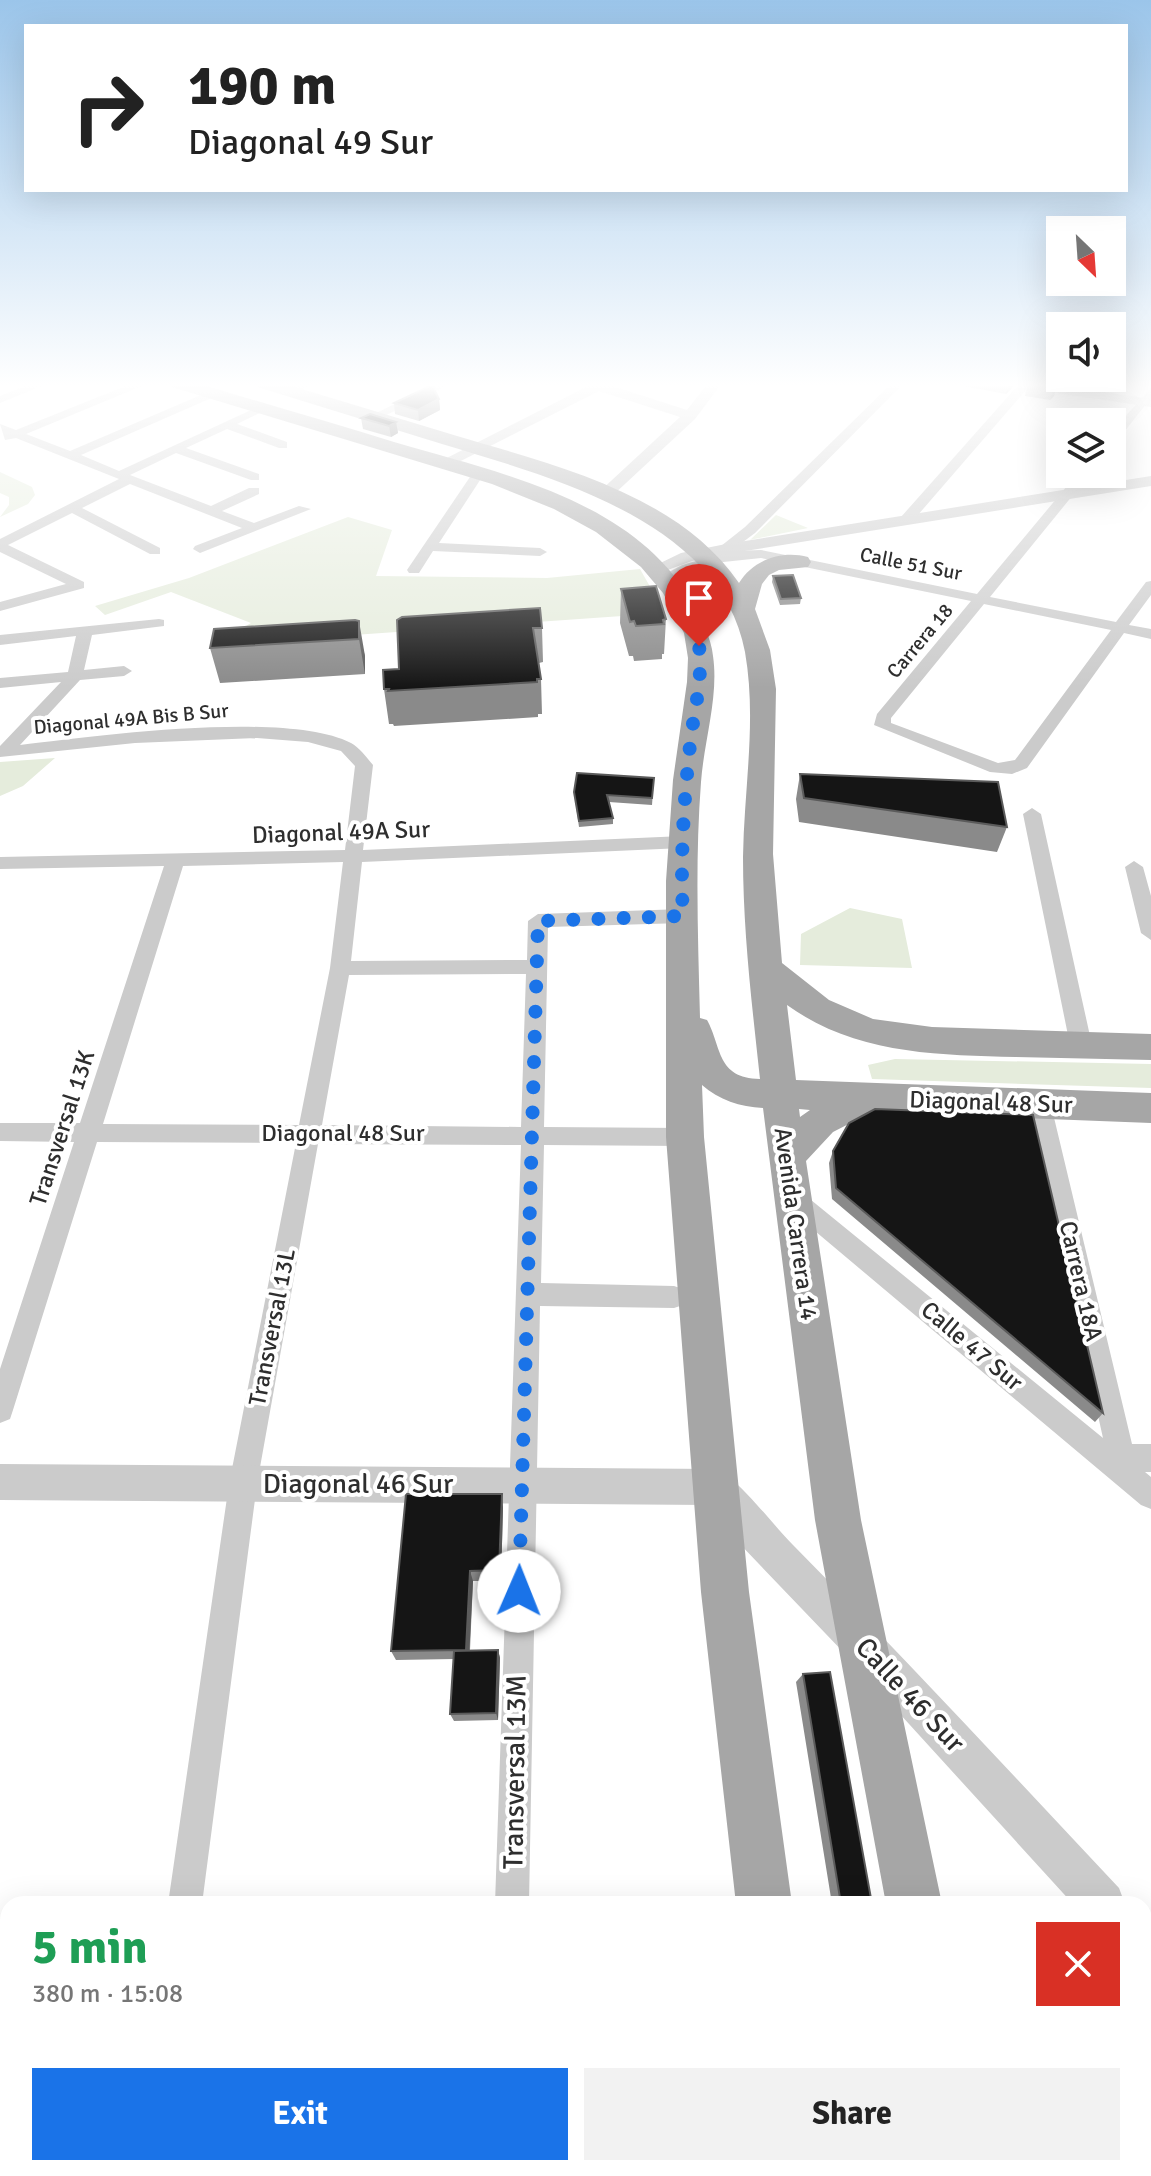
<!DOCTYPE html>
<html lang="en">
<head>
<meta charset="utf-8">
<style>
	:root { --surface:#fff; --page:#f2f2f2; --text:#222; --muted:#767676; --accent:#1a73e8 }
	body { margin:0; font-family:Signika,sans-serif; background:var(--page); color:var(--text); height:100vh; display:flex; flex-direction:column; font-size:30px; white-space:nowrap }
	* { box-sizing:border-box; margin:0 }
	p { font-size:26px; color:var(--muted) }
	.icon { flex:none; width:44px; height:44px; fill:none; stroke:currentColor; stroke-width:2; stroke-linecap:round; stroke-linejoin:round }
	.map { position:relative; flex:1; overflow:hidden }
	.sheet { position:absolute; left:0px; top:1896px; width:1152px; height:280px; display:flex; flex-direction:column; background:var(--surface); border-radius:24px 24px 0 0; box-shadow:0 8px 32px #0002 }
	.sheet>* { flex:none }
	.banner { position:absolute; left:24px; top:24px; width:1104px; height:168px; border-radius:0px; box-shadow:0 8px 32px #0002; background:#fff; color:var(--text); overflow:hidden }
	.needle { width:52px; rotate:155deg }
	.buttons { position:absolute; left:1046px; top:216px; display:grid; gap:16px }
	.buttons a { display:grid; place-items:center; width:80px; height:80px; border-radius:0px; background:var(--surface); box-shadow:0 8px 32px #0002; font-size:40px }
	.pin { position:absolute; display:grid; place-items:center; width:68px; height:68px; color:#fff; margin:-82px -34px; border-radius:50% 50% 50% 0; rotate:-45deg; box-shadow:0 0 8px #0007 }
	.pin .icon { rotate:45deg }
	.me { position:absolute; width:88px; margin:-44px; rotate:1deg; stroke-linejoin:round; filter:drop-shadow(0 0 6px #0008) }
	.turn { display:flex; align-items:center; gap:28px; height:168px; padding:0 32px; font-size:36px }
	.turn .icon { width:104px; height:104px; stroke-width:2.5 }
	.turn b { display:block; font-size:56px; line-height:68px }
	.round { display:grid; place-items:center; flex:none; width:84px; height:84px; border-radius:0px; background:var(--page) }
	.head { display:flex; align-items:center; justify-content:space-between; height:136px; padding:0 32px }
	h1 { font-size:48px; font-weight:700; line-height:60px; color:#1e9e55 }
	.button { display:flex; gap:16px; margin-top:auto; padding:16px 32px }
	.button a { flex:1; height:92px; border-radius:0px; background:var(--accent); color:#fff; font-size:32px; font-weight:700; line-height:92px; text-align:center }
	.button a+a { background:var(--page); color:var(--text) }
	.map>svg:first-child { display:block }
</style>
</head>
<body>
<div class="map">
<svg width="1151" height="2176" viewBox="0 0 1151 2176">
	<rect width="100%" height="100%" fill="#fff"/>
	<!-- green -->
	<path fill="#e5ecdc" d="M0 472 32 487 35 495 28 504 0 517 9 505V497L0 493Z
		M776 515 808 528 750 540Z
		M348 517 392 530 376 576 547 578 640 569 665 613 213 645 251 623 171 592 105 615 95 606 189 578Z
		M55 758 23 786 0 796V762Z
		M850 908 902 919 912 968 800 965 801 934Z
		M895 1059 1151 1064V1088L872 1079 868 1065Z"/>
	<g fill="none" stroke-linecap="round" stroke-linejoin="round">
		<!-- minor -->
		<path fill="#cbcbcb" fill-rule="evenodd" d="M33 383H49L0 403V396Z
			M133 383H149L26 434 70 451 208 392H216V396L81 455 119 471 260 406 264 407V411L237 424 287 442V448H279L227 429 186 448 259 474V480H251L176 453 130 475 211 506 249 488H259V494L222 511 254 523 299 506 311 509 200 553 193 549 195 546 242 528 130 484 82 508 160 548V554H150L72 513 8 545 84 582V588L0 611V602L66 584 0 552V539L119 479 16 438 5 440 0 424 16 430Z
			M298 383H314L293 393 283 391Z
			M438 383H453L378 419 368 417Z
			M892 383H904L755 533 731 551 761 550 977 594 1077 474H1090L990 597 1116 622 1146 582 1151 581V595L1129 625 1151 629V639L1124 633 1027 768 1012 774 990 772 874 725 877 714 971 601 761 558 714 563 665 582 658 578 682 565 724 553 719 549 721 546 745 527ZM984 604 1111 630 1015 760 998 763 891 723V718Z
			M1020 383H1032L911 523H901V517Z
			M1151 388V398L1116 442 1112 443V431Z
			M478 470 484 474 439 543 540 548 547 552 540 556 433 551 419 573H409L407 570 474 471Z
			M159 619 164 620V626L92 635 84 670 124 666 132 671 124 676 80 680 20 745C96 736 285 710 351 743 359 747 367 758 373 765L363 850 683 836 692 842 683 848 362 862 351 961 527 960 528 921 538 914 683 909 693 916 683 923 548 927 544 1127 685 1128 693 1130 696 1137 693 1144 685 1146 544 1145 541 1283 674 1286 683 1289 687 1297 683 1305 674 1308 540 1306 529 1904H495L521 1145 318 1144 257 1484 202 1904H168L229 1484 296 1143 97 1142 13 1410 10 1419 0 1423V1369L74 1142 0 1141V1123H80L164 866 0 869V857L345 850 355 766 341 751 308 742 257 738 135 743 0 757V746L61 682 0 688V678L68 672 76 636 0 645V635ZM343 862 330 968 299 1125 103 1124 183 866ZM526 974 521 1127 322 1125 349 975Z
			M1032 808 1041 814 1092 1045 1089 1051H1073L1070 1045 1023 814Z
			M1134 861 1143 867 1151 896V940L1141 933 1125 867Z
			M1040 1096 1048 1099 1051 1105 1132 1444H1151V1472H1145L1151 1477V1509L1141 1505 784 1205 780 1198 784 1191 792 1188 800 1191 1103 1438 1029 1105 1032 1099Z
			M117 2168H155L154 2176H116Z
			M488 2168H526L525 2176H487Z"/>
		<!-- tertiary -->
		<path fill="#cbcbcb" fill-rule="evenodd" d="M582 383H603L687 410 708 383H722L695 419 612 496H600L598 493 680 417 599 391 449 467 443 469 435 464 586 387Z
			M1010 383H1046L1151 399V407L1017 387Z
			M1151 476V486L726 554 692 561 657 574 648 569 681 553 726 544Z
			M0 1464 716 1469C739 1479 773 1525 793 1545 904 1657 1011 1773 1119 1888L1125 1904H1073L848 1657 737 1541 708 1505 0 1500Z
			M1144 1926 1151 1929V1977L1144 1975Z
			M0 1990H8V2036H0Z"/>
		<!-- primary -->
		<path fill="#a6a6a6" fill-rule="evenodd" d="M169 383H197C263 403 329 422 394 442 499 473 637 500 694 606 702 622 711 637 713 656 719 696 704 741 701 782 695 861 698 939 700 1018L707 1020C722 1047 716 1078 760 1079 752 1005 743 931 743 857 744 788 757 720 745 652 721 521 550 477 442 444 388 427 334 411 280 394L257 387 254 383H282C340 401 399 418 457 436 554 465 678 494 739 583 753 560 781 550 808 557L811 562 808 567 779 570 769 575 762 584 755 609 770 650 776 689 773 854 782 963 829 1000 873 1019 932 1027 1151 1034V1060C1106 1059 1061 1058 1016 1057 935 1055 855 1054 787 1005L796 1080 1151 1093V1123L872 1112 833 1132 806 1161 861 1520 942 1904H886L815 1520 763 1108C740 1107 719 1100 702 1085L704 1137 749 1592 792 1904H736L701 1592 666 1137V881L673 780 687 682 688 658 684 633 663 593 641 567 596 532 554 509 492 484 172 387ZM799 1109 810 1110 800 1117Z
			M772 2168H836L837 2176H773Z
			M941 2168H1005L1007 2176H943Z"/>
	</g>
	<!-- wall -->
	<path fill="#8a8a8a" d="M963 383H1013L1012 388 1006 394 963 386Z
		M1028 383H1057L1054 396 1050 400 1025 396Z
		M439 399 440 410 419 421 395 414 394 403Z
		M361 418 396 422 398 433 391 437 363 429Z
		M773 576 801 598 800 604 780 605 772 582Z
		M621 589 666 619 664 654H662V659L634 661 633 656H629L620 623Z
		M355 620 365 656V674L220 683 210 648Z
		M397 620 542 628 543 662 539 663 541 679 542 714H538V717L394 726 393 724H389L384 689 399 669Z
		M800 774 1007 827 997 852 799 822 796 799Z
		M654 778 652 805 609 802 613 818V824L579 827 574 792Z
		M833 1151 1103 1413 1095 1422 832 1199 829 1163Z
		M503 1507 501 1581H473L470 1650H498L500 1658 498 1720 454 1721 450 1714 454 1659 396 1660 391 1651Z
		M803 1674 872 1904H832L796 1682Z"/>
	<!-- shaded-wall -->
	<path fill="#5b5b5b" d="M1009 383H1013L1012 388 1006 394Z
		M1056 383H1057L1054 396 1050 400Z
		M439 399 440 410 419 421 418 410Z
		M396 422 398 433 391 437 389 426Z
		M359 621 365 656V674L359 639Z
		M502 1494 503 1507 501 1581 499 1570Z
		M470 1571 473 1581 469 1658 466 1650Z
		M498 1650 500 1658 498 1720 496 1713Z"/>
	<!-- building -->
	<path fill="#151515" stroke="#5b5b5b" stroke-width="2" d="M432 385 439 399 418 410 394 403Z
		M370 414 396 422 389 426 361 418Z
		M793 575 801 598 781 599 773 576Z
		M656 586 666 619 663 620 664 624 636 626 634 621 630 622 621 589Z
		M540 608 542 628H533L541 679H537V682L388 691 389 689H384L383 670 399 669 397 620 402 617Z
		M355 620 359 621V639L210 648 214 629Z
		M577 773 654 778 652 798 607 795 613 818 579 821 574 792Z
		M800 774 998 782 1007 827 804 798Z
		M875 1109 1033 1115 1103 1413 836 1188 833 1151 849 1123Z
		M406 1494H502L499 1570 470 1571 466 1650 391 1651Z
		M498 1650 496 1713 450 1714 454 1651Z
		M830 1672 872 1904H841L803 1674Z"/>
	<!-- sky -->
	<linearGradient id="sky" x2="0" y2="1"><stop stop-color="#9bc5ea"/><stop offset="0.56" stop-color="#fff"/><stop offset="1" stop-color="#fff" stop-opacity="0"/></linearGradient>
	<rect width="1151" height="688" fill="url(#sky)"/>
	<g fill="none" stroke-linecap="round" stroke-linejoin="round">
		<!-- route -->
		<path stroke="#1a73e8" stroke-width="14" stroke-dasharray="0 25.2" d="M519 1591 538 921 683 916C680 857 684 796 691 737 695 706 703 678 699 646"/>
	</g>
	<g text-anchor="middle" dominant-baseline="central" stroke-width="8" stroke-linejoin="round" paint-order="stroke">
		<!-- far-street labels -->
		<g font-size="20" fill="#2e2e2e" stroke="#fff">
			<text transform="translate(911 564) rotate(11)">Calle 51 Sur</text>
			<text transform="translate(920 641) rotate(-50)">Carrera 18</text>
			<text transform="translate(131 719) rotate(-5)">Diagonal 49A Bis B Sur</text>
		</g>
		<!-- street labels -->
		<g font-size="24" fill="#2e2e2e" stroke="#fff">
			<text transform="translate(341 832) rotate(-2)">Diagonal 49A Sur</text>
			<text transform="translate(991 1102) rotate(2)">Diagonal 48 Sur</text>
			<text transform="translate(62 1128) rotate(-72)">Transversal 13K</text>
			<text x="343" y="1133">Diagonal 48 Sur</text>
			<text transform="translate(796 1224) rotate(82)">Avenida Carrera 14</text>
			<text transform="translate(1081 1281) rotate(77)">Carrera 18A</text>
			<text transform="translate(272 1327) rotate(-79)">Transversal 13L</text>
			<text transform="translate(972 1346) rotate(40)">Calle 47 Sur</text>
		</g>
		<!-- near-street labels -->
		<g font-size="28" fill="#2e2e2e" stroke="#fff">
			<text x="358" y="1484">Diagonal 46 Sur</text>
			<text transform="translate(910 1695) rotate(47)">Calle 46 Sur</text>
			<text transform="translate(515 1772) rotate(-89)">Transversal 13M</text>
		</g>
	</g>
</svg>
<div class="buttons">
<a><svg class="needle" viewBox="-14 -14 28 28"><path d="M0-13l5 13h-10z" fill="#e53935"/><path d="M0 13l5-13h-10z" fill="#767676"/></svg></a>
<a><svg class="icon" aria-label="sound" viewBox="0 0 24 24"><path d="M4 9h4l5-4v14l-5-4H4zM17 9q2 3 0 6"/></svg></a>
<a><svg class="icon" aria-label="layers" viewBox="0 0 24 24"><path d="M12 4l9 5-9 5-9-5zM3 14l9 5 9-5"/></svg></a>
</div>
<div class="pin" style="left:699px;top:646px;background:#d93025"><svg class="icon" aria-label="arrive" viewBox="0 0 24 24"><path d="M6 21V4h12l-3 4 3 4H6"/></svg></div>
<svg class="me" style="left:519px;top:1591px" viewBox="-20 -20 40 40"><circle r="19" fill="#fff"/><path d="M0-13L10 11 0 6-10 11z" fill="#1a73e8"/></svg>
<div class="banner">
<div class="turn"><svg class="icon" aria-label="right" viewBox="0 0 24 24"><path d="M7 20v-9h11M14 6l5 5-5 5"/></svg><div><b>190 m</b>Diagonal 49 Sur</div></div>
</div>
<section class="sheet">
<div class="head"><div><h1>5 min</h1><p>380 m · 15:08</p></div><a class="round" style="background:#d93025;color:#fff"><svg class="icon" aria-label="close" viewBox="0 0 24 24"><path d="M6 6l12 12M18 6L6 18"/></svg></a></div>
<div class="button"><a>Exit</a><a>Share</a></div>
</section>
</div>
</body>
</html>
